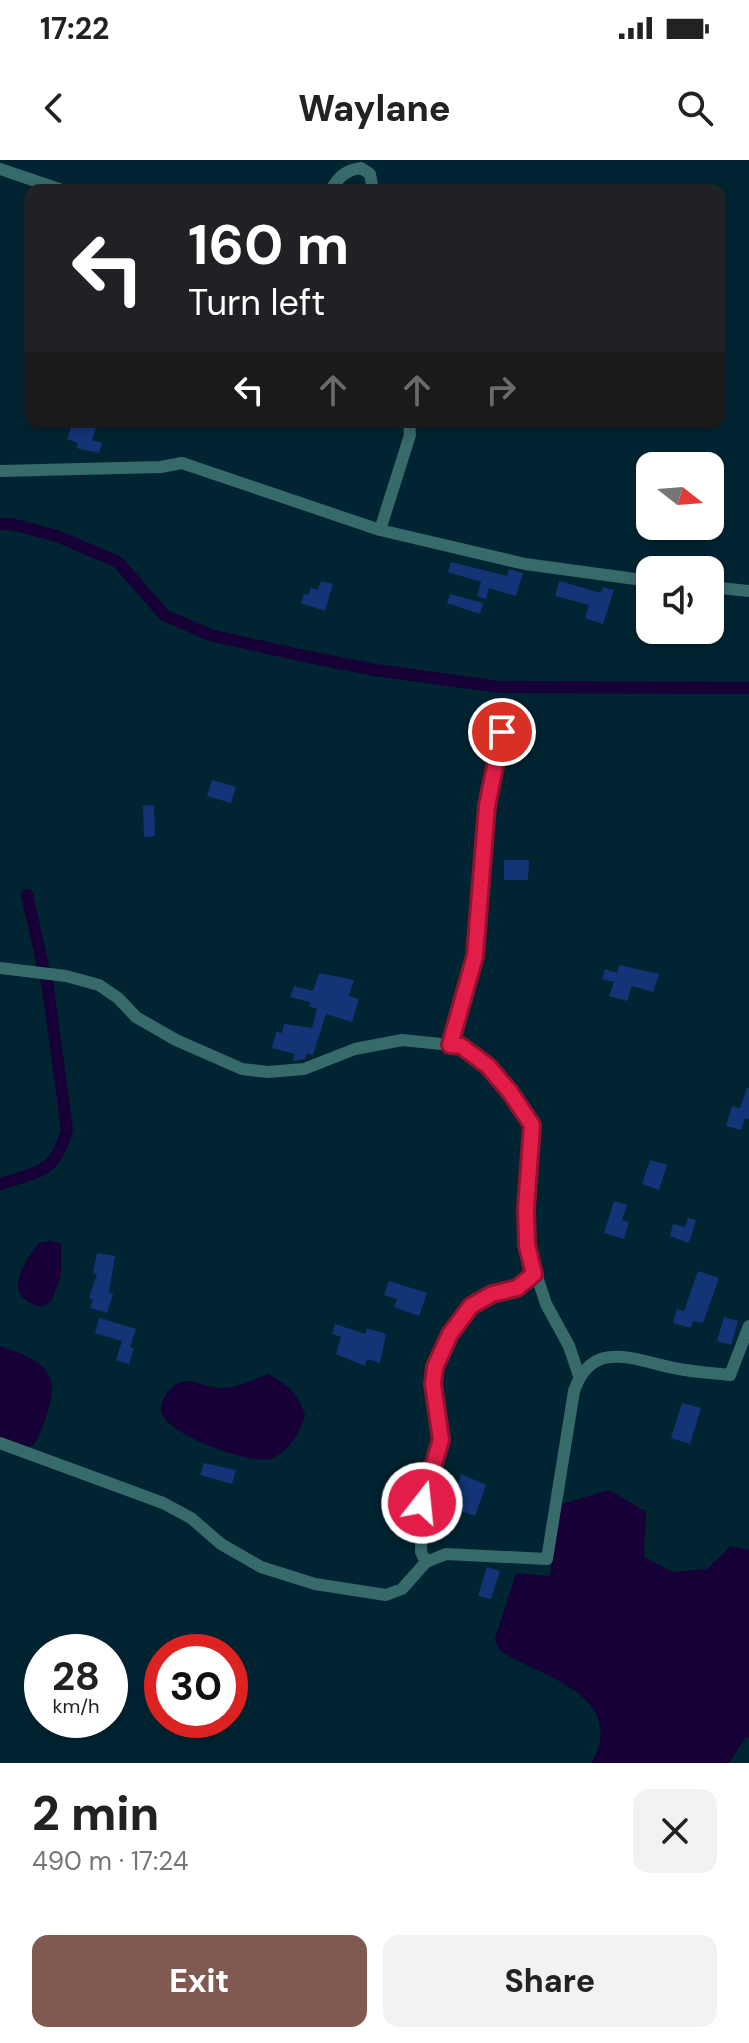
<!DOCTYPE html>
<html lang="en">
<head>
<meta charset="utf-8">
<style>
	:root { --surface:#fff; --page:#f2f2f2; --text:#222; --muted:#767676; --accent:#805951 }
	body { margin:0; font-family:"DM Sans",sans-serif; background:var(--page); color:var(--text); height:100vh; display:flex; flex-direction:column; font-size:30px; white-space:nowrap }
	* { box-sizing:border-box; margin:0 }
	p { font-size:26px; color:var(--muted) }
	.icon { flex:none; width:44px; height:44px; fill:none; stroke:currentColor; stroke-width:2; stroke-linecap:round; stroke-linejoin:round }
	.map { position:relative; height:1603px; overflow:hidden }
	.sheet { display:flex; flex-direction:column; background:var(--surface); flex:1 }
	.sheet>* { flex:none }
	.top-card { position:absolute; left:24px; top:24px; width:702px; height:244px; border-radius:16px; box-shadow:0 4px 12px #0003; background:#202124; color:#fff; overflow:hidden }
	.needle { width:52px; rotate:107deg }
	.tools { position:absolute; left:636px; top:292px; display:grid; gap:16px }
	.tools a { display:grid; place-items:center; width:88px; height:88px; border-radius:16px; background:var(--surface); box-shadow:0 4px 12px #0003; font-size:40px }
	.speed { position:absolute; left:24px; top:1474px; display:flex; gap:16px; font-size:40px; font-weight:700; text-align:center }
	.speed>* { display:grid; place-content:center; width:104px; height:104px; border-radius:50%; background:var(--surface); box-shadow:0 4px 12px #0003; line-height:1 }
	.speed small { font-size:20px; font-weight:400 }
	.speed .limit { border:12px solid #d22; background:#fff; color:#111 }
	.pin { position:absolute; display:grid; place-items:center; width:68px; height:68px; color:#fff; margin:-34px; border:4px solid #fff; border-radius:50%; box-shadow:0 2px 8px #0007 }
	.me { position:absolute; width:88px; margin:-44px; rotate:16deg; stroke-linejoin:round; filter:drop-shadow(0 0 6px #0008) }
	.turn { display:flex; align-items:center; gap:28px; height:168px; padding:0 32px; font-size:36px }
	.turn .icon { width:104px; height:104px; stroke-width:2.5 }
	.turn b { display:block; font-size:56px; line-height:68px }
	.lanes { display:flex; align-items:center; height:76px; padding:0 32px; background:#0003; justify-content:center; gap:40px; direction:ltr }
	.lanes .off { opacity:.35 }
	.round { display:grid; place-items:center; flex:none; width:84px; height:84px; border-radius:16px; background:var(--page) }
	.summary { display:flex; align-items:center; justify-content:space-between; height:136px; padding:0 32px }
	h1 { font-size:48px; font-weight:800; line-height:60px }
	.button { display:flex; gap:16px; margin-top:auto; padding:16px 32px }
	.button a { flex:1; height:92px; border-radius:16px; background:var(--accent); color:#fff; font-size:32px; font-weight:800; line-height:92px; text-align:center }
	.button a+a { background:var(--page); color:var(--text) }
	.status { display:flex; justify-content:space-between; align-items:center; height:56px; padding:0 40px; background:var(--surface); direction:ltr }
	.status svg { height:22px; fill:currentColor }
	header { display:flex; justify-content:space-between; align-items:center; height:104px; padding:0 32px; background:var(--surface); font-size:36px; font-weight:800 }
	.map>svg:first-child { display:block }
</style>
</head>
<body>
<div class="status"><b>17:22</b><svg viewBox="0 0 49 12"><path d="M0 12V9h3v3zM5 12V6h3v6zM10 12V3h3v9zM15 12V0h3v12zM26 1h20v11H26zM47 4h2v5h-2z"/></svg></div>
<header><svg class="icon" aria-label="back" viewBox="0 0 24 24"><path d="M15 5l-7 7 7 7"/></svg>Waylane<svg class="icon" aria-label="search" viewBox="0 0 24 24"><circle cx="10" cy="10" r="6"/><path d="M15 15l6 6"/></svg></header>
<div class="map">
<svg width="749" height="1603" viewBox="0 0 749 1603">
	<rect width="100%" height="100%" fill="#002432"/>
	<!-- water -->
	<path fill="#160036" d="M50 1081 61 1084V1116L51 1142 41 1147C1 1136 22 1106 39 1083Z
		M0 1186C31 1197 60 1205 50 1244 46 1259 41 1271 34 1285L26 1287 0 1277Z
		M268 1214C286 1224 299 1234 305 1255 300 1272 290 1290 273 1298 253 1307 168 1274 162 1254 158 1244 169 1227 179 1223 192 1217 208 1229 221 1228 238 1228 253 1220 268 1214Z
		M609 1330 646 1352 644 1397 672 1412 707 1409 731 1386 749 1390V1577L745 1578 729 1603H592C628 1533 542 1518 499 1490L495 1479 516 1413 550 1416 559 1345Z"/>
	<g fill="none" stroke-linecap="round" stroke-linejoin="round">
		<!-- canal -->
		<path stroke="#160036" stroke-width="12" d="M0 364H11L57 376 118 402 164 455 210 475 299 495 375 510 500 527 749 528
			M0 1024C38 1012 56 1013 67 969L48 828 27 735"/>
	</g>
	<!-- building -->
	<path fill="#133578" d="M73 262H98L92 280 102 283 99 293 76 288 78 283 67 279Z
		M451 402 507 416 509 409 523 413 516 436 489 428 486 439 477 436 481 422 448 412Z
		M321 421 333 424 325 451 301 443 304 434 308 435 311 428 318 430Z
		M559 421 601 433 603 427 614 430 603 464 585 458 589 445 555 436Z
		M450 434 483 443 480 454 447 443Z
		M212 620 236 627 231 643 207 636Z
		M154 645 155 676 144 677 143 646Z
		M504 700H529L528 720H504Z
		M619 805 659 814 653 832 632 826 627 841 609 836 614 822 602 819 605 809 617 813Z
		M319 813 354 820 349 836 359 839 352 862 326 854 313 895 307 893 305 899 293 901 295 894 272 888 276 872 282 873 284 864 312 868 317 849 309 846 310 842 290 837 294 826 313 831Z
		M747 928H749V959L745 958 741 970 726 966 732 946 740 948Z
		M650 1000 667 1005 659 1030 642 1024Z
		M614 1041 627 1045 622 1060 629 1062 624 1079 604 1073Z
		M688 1058 696 1060 689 1083 670 1076 673 1064 685 1067Z
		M97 1093 115 1096 109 1132 113 1134 107 1153 90 1148 93 1140 89 1138 97 1114 93 1113Z
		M698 1111 719 1118 703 1163 693 1161 691 1168 673 1163 677 1149 684 1151Z
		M389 1121 427 1133 419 1156 394 1147 397 1139 384 1135Z
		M724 1157 738 1161 731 1185 717 1181Z
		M99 1158 136 1169 130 1187 134 1188 129 1204 116 1200 122 1181 95 1173Z
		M335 1164 365 1174 367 1168 386 1174 380 1203 367 1199 365 1206 336 1194 341 1177 332 1174Z
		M682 1243 701 1248 690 1284 671 1278Z
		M204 1303 236 1310 232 1324 200 1315Z
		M461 1314 486 1325 475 1356 460 1351 463 1340 454 1337Z
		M487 1407 500 1411 491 1439 478 1436Z"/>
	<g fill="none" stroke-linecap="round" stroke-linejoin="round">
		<!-- minor -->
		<path stroke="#376a6b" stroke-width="12" d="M0 9 62 30
			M331 30C338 17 346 10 361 8L370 14 373 30
			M0 311 161 307 182 303 380 370 525 404 650 421
			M380 370 410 275 409 262
			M710 427 749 431
			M0 808 66 816 99 825 118 838 136 857 176 880 242 909 268 912 304 909 355 889 402 880 461 886 488 906 510 932 532 965 527 1085 546 1144 569 1186 579 1216
			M450 885 475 796 490 622 498 598 502 572
			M0 1283 163 1343 191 1358 221 1384 261 1407 315 1424 386 1435 402 1429 426 1402 446 1394 547 1399 574 1231C592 1178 634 1200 674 1208 693 1212 712 1213 730 1215L749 1166
			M426 1402 421 1392 422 1343 441 1280 440 1261 433 1224 435 1207 450 1174 471 1146 492 1134 517 1128 534 1114"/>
	</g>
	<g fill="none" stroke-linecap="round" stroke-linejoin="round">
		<!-- route casing -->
		<g stroke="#92132f" stroke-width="20">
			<path id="route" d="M422 1343 441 1280 433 1224 435 1207 450 1174 471 1146 492 1134 517 1128 534 1114 527 1085 526 1049 532 965 510 932 488 906 461 886 450 885 475 796 487 646 502 572"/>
		</g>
		<!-- route -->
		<use href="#route" stroke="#e11d48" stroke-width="14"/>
	</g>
</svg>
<div class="tools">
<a><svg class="needle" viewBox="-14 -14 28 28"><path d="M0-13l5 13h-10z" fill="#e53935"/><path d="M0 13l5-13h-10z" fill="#767676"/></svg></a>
<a><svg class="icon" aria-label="sound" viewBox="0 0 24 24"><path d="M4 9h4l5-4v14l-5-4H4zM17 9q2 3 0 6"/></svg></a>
</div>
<div class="speed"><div>28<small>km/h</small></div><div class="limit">30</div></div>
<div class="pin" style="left:502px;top:572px;background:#d93025"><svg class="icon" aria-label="arrive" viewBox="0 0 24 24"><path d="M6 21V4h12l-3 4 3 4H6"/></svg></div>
<svg class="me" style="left:422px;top:1343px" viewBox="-20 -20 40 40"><circle r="17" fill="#e11d48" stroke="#fff" stroke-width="3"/><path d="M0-11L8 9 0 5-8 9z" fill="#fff"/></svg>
<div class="top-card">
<div class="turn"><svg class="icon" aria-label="left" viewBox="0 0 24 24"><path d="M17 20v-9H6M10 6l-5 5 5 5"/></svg><div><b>160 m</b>Turn left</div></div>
<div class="lanes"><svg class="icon" aria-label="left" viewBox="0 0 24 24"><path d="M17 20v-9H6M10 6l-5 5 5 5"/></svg><svg class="icon off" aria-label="ahead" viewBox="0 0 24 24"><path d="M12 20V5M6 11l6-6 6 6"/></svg><svg class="icon off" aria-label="ahead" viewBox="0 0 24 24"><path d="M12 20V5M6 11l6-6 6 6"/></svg><svg class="icon off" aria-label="right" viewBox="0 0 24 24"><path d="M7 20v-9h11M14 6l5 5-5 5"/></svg></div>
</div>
</div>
<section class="sheet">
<div class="summary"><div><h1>2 min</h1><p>490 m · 17:24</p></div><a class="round"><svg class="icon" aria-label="close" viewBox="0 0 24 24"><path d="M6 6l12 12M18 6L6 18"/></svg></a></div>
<div class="button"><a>Exit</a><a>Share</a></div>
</section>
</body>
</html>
